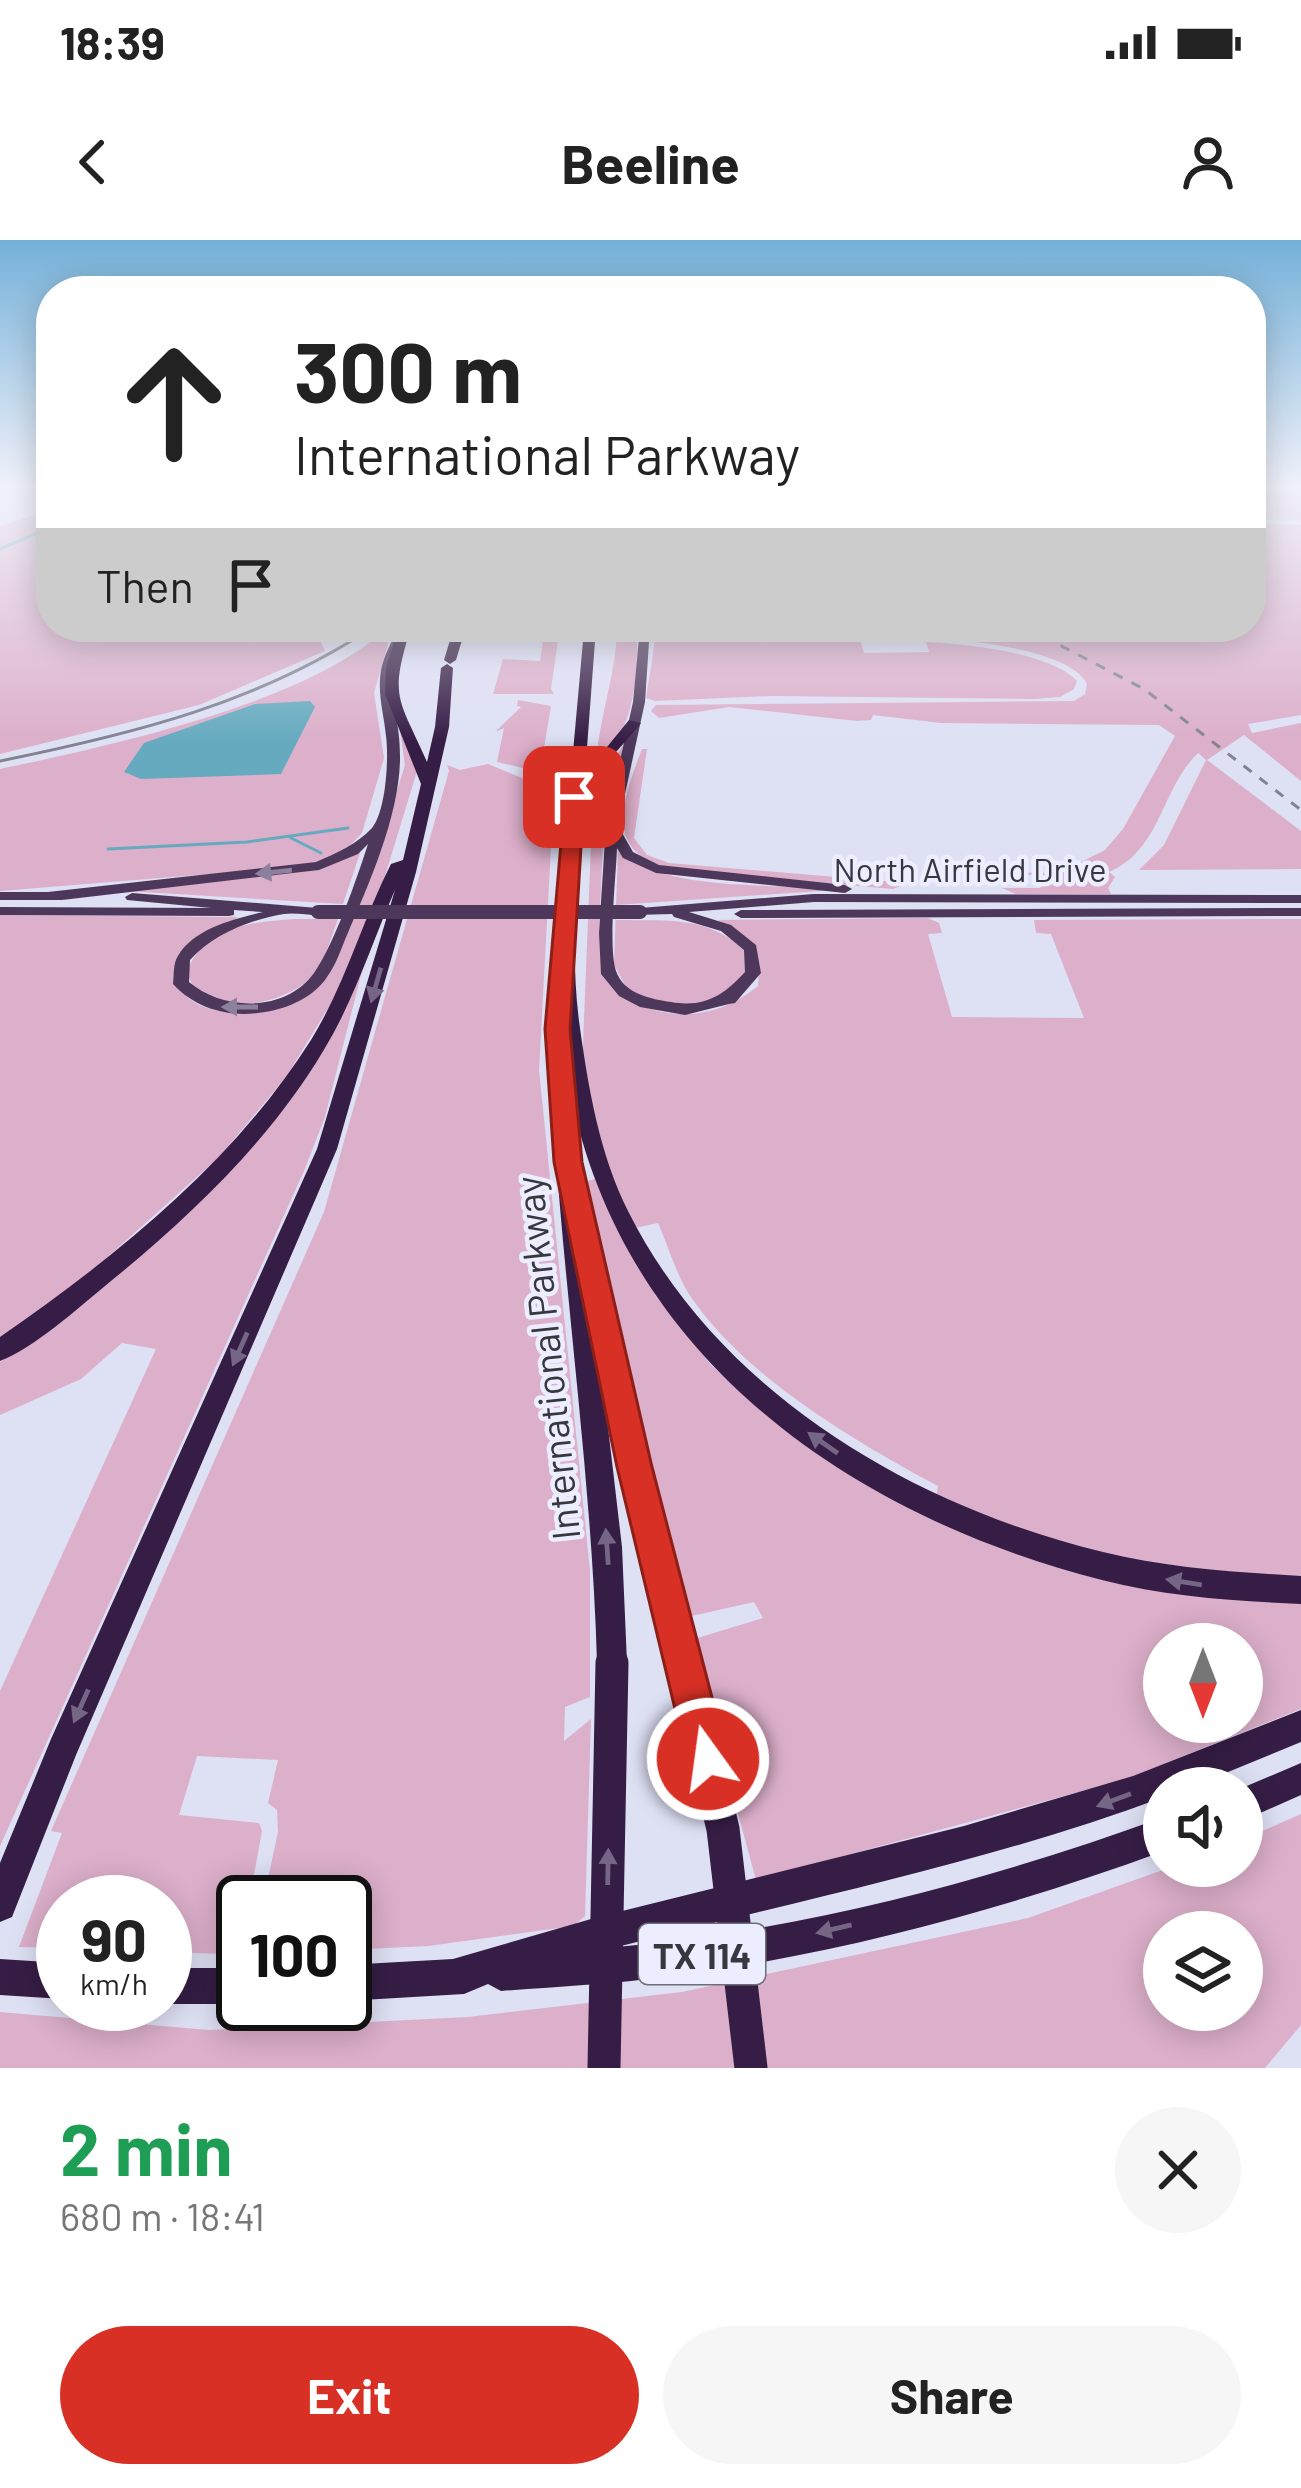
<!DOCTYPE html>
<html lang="en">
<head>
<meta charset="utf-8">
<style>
	:root { --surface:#fff; --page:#f6f6f6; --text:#222; --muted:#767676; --accent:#d93025 }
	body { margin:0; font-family:Barlow,sans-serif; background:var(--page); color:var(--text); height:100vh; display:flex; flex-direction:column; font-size:45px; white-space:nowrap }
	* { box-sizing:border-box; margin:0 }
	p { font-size:39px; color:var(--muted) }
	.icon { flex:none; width:66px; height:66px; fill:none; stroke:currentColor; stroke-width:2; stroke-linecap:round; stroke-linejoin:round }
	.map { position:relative; height:1828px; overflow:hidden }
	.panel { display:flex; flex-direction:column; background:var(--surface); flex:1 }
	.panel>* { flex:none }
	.hud { position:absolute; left:36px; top:36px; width:1230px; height:366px; border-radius:48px; box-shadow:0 6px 30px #0003; background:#fff; color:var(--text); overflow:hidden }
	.needle { width:78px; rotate:180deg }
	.controls { position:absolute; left:1143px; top:1383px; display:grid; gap:24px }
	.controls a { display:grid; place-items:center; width:120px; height:120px; border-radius:50%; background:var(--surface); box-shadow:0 6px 30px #0003; font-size:60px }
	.speed { position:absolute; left:36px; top:1635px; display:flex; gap:24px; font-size:60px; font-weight:700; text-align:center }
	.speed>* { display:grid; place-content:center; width:156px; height:156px; border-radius:50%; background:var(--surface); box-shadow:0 6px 30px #0003; line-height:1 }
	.speed small { font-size:30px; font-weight:400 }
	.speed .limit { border:6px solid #111; border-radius:18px; background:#fff; color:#111 }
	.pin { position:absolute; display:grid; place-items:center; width:102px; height:102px; color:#fff; margin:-51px; border-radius:24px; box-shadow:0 6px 18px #0006 }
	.me { position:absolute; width:132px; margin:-66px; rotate:346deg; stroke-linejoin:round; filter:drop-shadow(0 0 9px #0008) }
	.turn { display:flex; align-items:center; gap:42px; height:252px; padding:0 60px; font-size:54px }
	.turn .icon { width:156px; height:156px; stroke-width:2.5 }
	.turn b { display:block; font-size:84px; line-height:102px }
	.then { display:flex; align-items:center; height:114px; padding:0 60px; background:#0003; gap:24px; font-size:45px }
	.round { display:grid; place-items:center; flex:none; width:126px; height:126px; border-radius:63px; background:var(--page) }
	.overview { display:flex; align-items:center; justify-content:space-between; height:204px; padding:0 60px }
	h1 { font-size:72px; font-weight:700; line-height:90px; color:#1e9e55 }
	.action { display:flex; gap:24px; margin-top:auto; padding:24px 60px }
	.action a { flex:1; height:138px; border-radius:72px; background:var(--accent); color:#fff; font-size:48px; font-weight:700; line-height:138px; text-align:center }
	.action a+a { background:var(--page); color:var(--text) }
	.status { display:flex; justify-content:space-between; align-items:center; height:84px; padding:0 60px; background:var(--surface); direction:ltr }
	.status svg { height:33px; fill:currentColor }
	header { display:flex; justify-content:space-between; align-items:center; height:156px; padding:0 60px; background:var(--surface); font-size:54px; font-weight:700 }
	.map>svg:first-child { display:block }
</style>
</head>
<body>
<div class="status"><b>18:39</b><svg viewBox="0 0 49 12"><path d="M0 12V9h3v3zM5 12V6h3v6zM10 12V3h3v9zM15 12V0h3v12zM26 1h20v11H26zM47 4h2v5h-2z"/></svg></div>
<header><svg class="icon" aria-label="back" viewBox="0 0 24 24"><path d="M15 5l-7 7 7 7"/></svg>Beeline<svg class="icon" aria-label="person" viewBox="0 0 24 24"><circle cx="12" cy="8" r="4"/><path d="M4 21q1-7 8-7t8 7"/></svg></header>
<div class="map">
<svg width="1301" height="1828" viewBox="0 0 1301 1828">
	<rect width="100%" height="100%" fill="#dee0f4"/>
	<!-- green -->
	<path fill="#dcafca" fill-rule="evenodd" d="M1251 245H1301V280L1251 279Z
		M51 270V387H314L325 411 199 465 0 514V286Z
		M1251 283 1301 285V475L1248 484 1252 493 1301 483V541L1244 495 1207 520 1301 591V629L1139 630 1164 605 1206 520 1198 513C1160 550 1162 609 1109 632L1115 637 1108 648 1111 654H1016L1002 648H1040L1047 641 1038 635H1003V639L996 632 1059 633 1105 610 1123 589 1175 496 1159 485 941 483 873 475 871 480 857 481 729 467 659 478 651 471 656 465 1074 461 1085 454 1087 444C1070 409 962 399 925 398L920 387H1251Z
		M387 387H393L374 453 384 518 362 593 346 610 321 621 283 628 0 651V529C104 507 313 462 387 387Z
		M545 387H560L551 449 554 454H493L503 419 540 421Z
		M637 387C638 430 636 496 596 521 600 476 615 436 617 392Z
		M656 387H856L864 413 929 412 926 402C965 404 1050 412 1077 441L1074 449 1060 457 1035 459 771 456 655 461 646 458C650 432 654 413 656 387Z
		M518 460 551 466 540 532 497 522 504 488 495 492 521 467 517 466Z
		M399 483 417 531 385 636 333 760 286 837 219 917 72 1049 0 1103V675L238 677 191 706 179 748C214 793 280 763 320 743L390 573 405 525Z
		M625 502 611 557 605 558 599 691 620 756C668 782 715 781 758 746 762 711 748 696 718 680L928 678 939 683 942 693 928 694 952 777 1084 778 1051 694 1036 693 1034 680 1301 679V1339C1174 1334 1053 1309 936 1258L938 1246C854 1201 749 1139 693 1060 677 1038 669 1007 658 983L635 988 601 916 582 830 593 553Z
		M642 509H647L634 598 647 615 669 623 908 643 893 649 686 631C604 620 618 571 642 509Z
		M488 524 532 542 551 607 539 830 590 1331V1457L565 1467 564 1501 591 1479 585 1676 573 1686 428 1706 345 1710V1662H263L278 1592 277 1570 268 1563 278 1520 197 1516 179 1575 259 1583 262 1591 249 1662H243L239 1707 225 1714 165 1712V1662H63V1708L19 1707 62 1593 51 1591 324 972 449 531 447 525 460 530Z
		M361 610 343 664 126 651 318 630Z
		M618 611C668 653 771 642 835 650L616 665V680C669 681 708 675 748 713V737L702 765 648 761 626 747 614 725Z
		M295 679H338C330 700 325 723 309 739 281 767 198 781 187 731 205 686 252 682 295 679Z
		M363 727 325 877 304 931 0 1606V1451L156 1109 122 1103 81 1139 0 1175V1122L113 1040 215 937Z
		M595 939 655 1055 711 1125 767 1173 979 1296 1301 1361V1469L1126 1539 756 1640 691 1400 763 1378 754 1362 687 1377 615 1101 587 941ZM1164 1404H1242V1482H1164Z
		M1301 1574V1785L1265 1828H0V1772L209 1790 468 1777 682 1752 1028 1678 1174 1626H1242V1600ZM1164 1692H1242V1770H1164Z"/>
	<!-- water -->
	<path fill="#66aabf" d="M310 461 315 467 281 534 141 539 124 532 144 503 255 464Z"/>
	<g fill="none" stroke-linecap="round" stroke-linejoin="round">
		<!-- stream -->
		<path stroke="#66aabf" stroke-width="3" d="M0 309 51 287
			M291 598 321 613
			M108 609 247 602 348 588"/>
		<!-- major -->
		<path fill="#4d385b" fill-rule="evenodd" d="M399 387H409C376 450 401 460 400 520 399 576 369 644 347 695 341 709 336 725 327 737 314 757 289 768 265 772 231 778 197 770 173 744 174 735 173 723 178 716 194 688 235 679 263 672L234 670V675L229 676 0 675V667L211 668 127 660 125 657 132 653 318 668 325 672 323 675C311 676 296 672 284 674 252 679 213 694 190 720L189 742C223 771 285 773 314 733 334 705 357 638 368 604L358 614 319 630 62 660H0V652H48L316 622C337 613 357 604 372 588 386 571 389 518 386 496 384 474 377 453 381 430 384 415 392 401 399 387Z
			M640 387H650L645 462 618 586 633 612 659 625 845 645 852 649 845 653 656 633 623 618 617 608C616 637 608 706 616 731 624 754 651 759 671 762 705 768 724 755 745 732L744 710 721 691 674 677 672 674 635 675V669L640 668 814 654 1301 655V663L814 662 689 672 731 685 756 705 761 733 735 763 729 764 685 775 640 767 619 756 601 734 599 693 606 584 633 462Z
			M1301 668V676L741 678 734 674 741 670Z"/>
		<!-- highway -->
		<path fill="#361d45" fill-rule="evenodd" d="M399 387H411C389 459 398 456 427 522L435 487 441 428 447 424 453 428 449 487 416 632 337 909 76 1515 12 1677 0 1682V1623L51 1499 317 909 395 650C374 698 358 748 333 794 278 894 192 975 105 1046 77 1069 34 1108 0 1121V1097C118 1015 233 923 311 800 345 745 362 681 391 624L403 620 421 544 385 454 386 428Z
			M454 387H466L456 420 450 424 444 420Z
			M589 397 595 401 585 534 629 480 641 483C628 500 591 537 584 554 579 566 582 586 581 599 576 664 571 716 579 781 588 846 599 914 629 973 720 1153 912 1266 1103 1312 1168 1328 1234 1332 1301 1336V1364C1234 1361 1168 1357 1102 1340 851 1276 623 1118 570 851L590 1026 601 1027 605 1034 692 1398 687 1408 677 1413 667 1408 662 1398 600 1119 622 1307 627 1423 623 1434 612 1438 601 1434 597 1423C591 1207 554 994 549 778L560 772 553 735 583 401Z
			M1301 1470V1502L1189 1548H1164V1557C987 1623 800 1660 617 1707 804 1690 988 1641 1164 1577V1611C1003 1670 836 1715 666 1737 611 1744 556 1747 501 1751L488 1744 464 1754 345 1761V1725L453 1719 598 1677 964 1586 1133 1536Z
			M1301 1523V1555L1242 1581V1548Z
			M0 1719 63 1723V1759L0 1755Z
			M165 1728H243V1764H165Z"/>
		<!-- tram -->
		<path stroke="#828391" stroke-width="3" d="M0 521C133 494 259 463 373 387"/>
		<!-- rail -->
		<path stroke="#828391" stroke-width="3" stroke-dasharray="10 10" stroke-linecap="butt" d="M1025 387 1144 449 1301 570"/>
		<!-- major-bridge -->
		<path stroke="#4d385b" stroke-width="14" d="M318 672H640"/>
		<!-- highway-bridge -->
		<path stroke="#361d45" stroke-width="33" d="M677 1398 723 1589 751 1828
			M604 1828 612 1423"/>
	</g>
	<!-- one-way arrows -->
	<defs><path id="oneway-solid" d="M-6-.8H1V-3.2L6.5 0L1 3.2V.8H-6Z" transform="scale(3)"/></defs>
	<g fill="#8d809c">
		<use href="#oneway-solid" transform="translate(274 632) rotate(174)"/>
		<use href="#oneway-solid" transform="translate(240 767) rotate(-180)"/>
	</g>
	<g fill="#766686">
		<use href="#oneway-solid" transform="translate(376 745) rotate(106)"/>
		<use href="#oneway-solid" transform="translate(240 1109) rotate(114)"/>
		<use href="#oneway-solid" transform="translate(823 1203) rotate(-145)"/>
		<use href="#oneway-solid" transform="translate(607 1307) rotate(-94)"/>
		<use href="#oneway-solid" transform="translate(1184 1342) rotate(-171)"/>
		<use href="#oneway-solid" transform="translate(81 1466) rotate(114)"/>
		<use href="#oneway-solid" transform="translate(1114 1560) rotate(160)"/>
		<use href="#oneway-solid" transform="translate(608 1627) rotate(-89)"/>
		<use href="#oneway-solid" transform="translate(834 1689) rotate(167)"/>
	</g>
	<!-- sky -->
	<linearGradient id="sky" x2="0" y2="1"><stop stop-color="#74b0d8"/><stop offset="0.49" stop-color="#f0f1fa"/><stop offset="1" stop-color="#f0f1fa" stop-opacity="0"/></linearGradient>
	<rect width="1301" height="501" fill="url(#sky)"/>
	<!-- route -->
	<path fill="#d93025" stroke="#8d1f18" stroke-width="3" d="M574 552 584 557 570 789 582 922 652 1227 728 1519 722 1533 708 1539 693 1533 687 1519 617 1227 554 922 545 789 565 557Z"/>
	<g text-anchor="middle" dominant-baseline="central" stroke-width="9" stroke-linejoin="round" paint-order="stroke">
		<!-- far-street labels -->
		<g font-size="33" fill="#37373f" stroke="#ecedfe">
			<text x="970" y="629">North Airfield Drive</text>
		</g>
		<!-- shield labels -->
		<rect fill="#ecedfe" stroke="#6d6e78" stroke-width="3" x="639" y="1684" width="126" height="60" rx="9"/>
		<g font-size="36" font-weight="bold" fill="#37373f">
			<text x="702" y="1714">TX 114</text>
		</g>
		<!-- street labels -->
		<g font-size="39" fill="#37373f" stroke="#ecedfe">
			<text transform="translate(546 1118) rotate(-96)">International Parkway</text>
		</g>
	</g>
</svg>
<div class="controls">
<a><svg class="needle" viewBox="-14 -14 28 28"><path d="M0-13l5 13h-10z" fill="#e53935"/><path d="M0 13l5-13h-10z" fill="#767676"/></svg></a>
<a><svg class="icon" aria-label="sound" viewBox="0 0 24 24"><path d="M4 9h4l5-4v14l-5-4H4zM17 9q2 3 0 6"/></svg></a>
<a><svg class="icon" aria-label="layers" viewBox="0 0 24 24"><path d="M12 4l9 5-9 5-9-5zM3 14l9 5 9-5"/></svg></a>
</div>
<div class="speed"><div>90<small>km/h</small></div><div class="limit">100</div></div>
<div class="pin" style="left:574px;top:557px;background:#d93025"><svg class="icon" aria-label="arrive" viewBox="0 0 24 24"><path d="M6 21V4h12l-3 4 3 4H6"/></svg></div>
<svg class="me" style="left:708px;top:1519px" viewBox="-20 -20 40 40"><circle r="17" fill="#d93025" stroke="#fff" stroke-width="3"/><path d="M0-11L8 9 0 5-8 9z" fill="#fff"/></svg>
<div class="hud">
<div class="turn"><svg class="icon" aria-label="ahead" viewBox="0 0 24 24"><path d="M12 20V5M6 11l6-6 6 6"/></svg><div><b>300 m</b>International Parkway</div></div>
<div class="then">Then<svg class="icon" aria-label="arrive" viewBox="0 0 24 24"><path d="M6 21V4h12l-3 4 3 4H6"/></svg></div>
</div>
</div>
<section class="panel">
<div class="overview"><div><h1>2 min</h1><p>680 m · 18:41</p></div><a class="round"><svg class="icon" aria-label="close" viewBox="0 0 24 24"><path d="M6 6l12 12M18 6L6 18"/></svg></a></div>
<div class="action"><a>Exit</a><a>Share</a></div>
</section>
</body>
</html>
